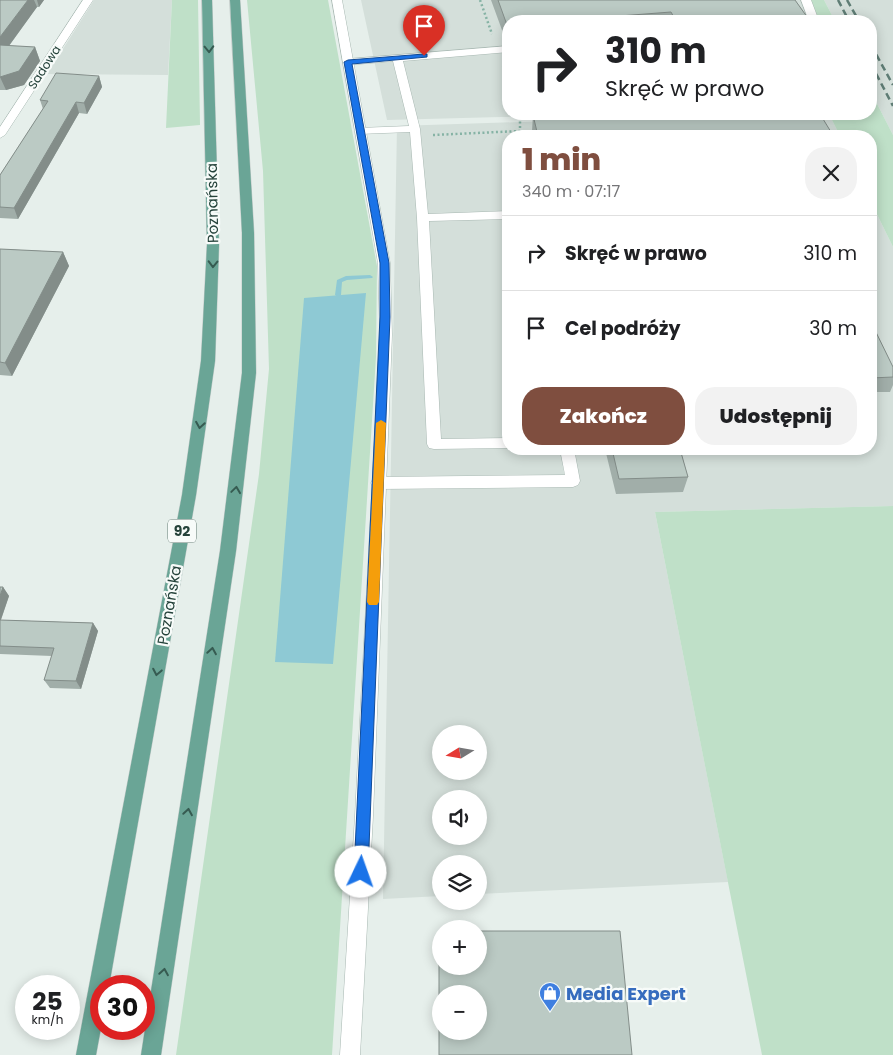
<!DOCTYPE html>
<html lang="pl">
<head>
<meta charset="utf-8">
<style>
	:root { --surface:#fff; --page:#f2f2f2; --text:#202124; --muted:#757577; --line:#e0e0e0; --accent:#7f4e3f }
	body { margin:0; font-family:Poppins,sans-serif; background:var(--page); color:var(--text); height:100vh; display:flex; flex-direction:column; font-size:19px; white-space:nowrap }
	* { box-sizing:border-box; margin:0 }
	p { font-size:16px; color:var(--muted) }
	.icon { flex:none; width:28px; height:28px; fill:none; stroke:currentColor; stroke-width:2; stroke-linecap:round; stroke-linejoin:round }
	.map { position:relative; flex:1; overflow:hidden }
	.side { position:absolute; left:502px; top:130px; width:375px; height:325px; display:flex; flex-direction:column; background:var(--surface); border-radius:20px; box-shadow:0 2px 12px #0003 }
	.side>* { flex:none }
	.hud { position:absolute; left:502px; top:15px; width:375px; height:105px; border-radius:20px; box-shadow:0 2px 12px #0003; background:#fff; color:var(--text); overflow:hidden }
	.needle { width:32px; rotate:259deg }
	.tools { position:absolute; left:432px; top:725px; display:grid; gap:10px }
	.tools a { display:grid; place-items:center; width:55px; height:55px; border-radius:50%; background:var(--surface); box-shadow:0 2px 12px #0003; font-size:25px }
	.speed { position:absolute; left:15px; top:975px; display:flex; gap:10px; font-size:25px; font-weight:700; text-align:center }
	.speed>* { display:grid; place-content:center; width:65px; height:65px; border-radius:50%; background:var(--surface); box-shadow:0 2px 12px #0003; line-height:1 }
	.speed small { font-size:12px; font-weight:400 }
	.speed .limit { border:8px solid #d22; background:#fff; color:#111 }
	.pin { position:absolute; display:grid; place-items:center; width:42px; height:42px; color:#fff; margin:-51px -21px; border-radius:50% 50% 50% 0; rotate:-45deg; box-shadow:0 0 5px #0007 }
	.pin .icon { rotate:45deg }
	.me { position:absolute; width:55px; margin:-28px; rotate:3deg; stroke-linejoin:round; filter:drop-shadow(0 0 4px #0008) }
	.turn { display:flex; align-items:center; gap:18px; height:105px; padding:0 20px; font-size:22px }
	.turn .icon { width:65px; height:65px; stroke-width:2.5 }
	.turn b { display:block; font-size:35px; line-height:42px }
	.round { display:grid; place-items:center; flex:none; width:52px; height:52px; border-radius:20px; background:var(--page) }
	.summary { display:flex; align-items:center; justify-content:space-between; height:85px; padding:0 20px }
	h1 { font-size:30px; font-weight:800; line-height:38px; color:var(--accent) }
	.cta { display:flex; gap:10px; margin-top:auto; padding:10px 20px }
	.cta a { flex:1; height:58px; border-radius:20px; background:var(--accent); color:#fff; font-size:20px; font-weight:800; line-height:58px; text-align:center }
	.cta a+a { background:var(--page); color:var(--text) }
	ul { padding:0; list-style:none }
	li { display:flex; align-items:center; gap:15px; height:75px; padding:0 20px; border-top:1px solid var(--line) }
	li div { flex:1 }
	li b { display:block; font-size:19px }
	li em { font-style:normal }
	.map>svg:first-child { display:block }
</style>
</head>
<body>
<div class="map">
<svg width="893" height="1055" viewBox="0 0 893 1055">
	<rect width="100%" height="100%" fill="#e6efeb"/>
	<!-- built -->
	<path fill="#d4dfda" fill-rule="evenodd" d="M94 0H172L168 75 47 74Z
		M361 0H805L818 21H509V114H617L387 120Z
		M824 0H893V135L871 92V21H835Z
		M765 114H829L840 136H509V449H871V202L893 247V506L655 512 728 882 479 894V864H441V896L383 899 397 126ZM441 734H479V771H441ZM441 799H479V836H441Z"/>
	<!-- green -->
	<path fill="#bfe0c8" d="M172 0H198L200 125 166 128Z
		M247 0H328L377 266 376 357 332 1055H176L259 474 269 369 263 171Z
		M805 0H824L835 21H818Z
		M871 92 893 135V247L871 202V136H840L829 114H871Z
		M893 506V1055H762L655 512Z"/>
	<!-- water -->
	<path fill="#8ec9d4" d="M366 293 333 664 275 662 304 298Z"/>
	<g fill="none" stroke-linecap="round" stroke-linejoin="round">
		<!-- stream -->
		<path fill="#8ec9d4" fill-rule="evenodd" d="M370 275 373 277 372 278 347 280 342 282 341 295 338 297 335 295 337 280 346 276Z"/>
		<!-- service casing -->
		<g stroke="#a8b8b2" stroke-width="1">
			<path id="service" d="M801 0H811L819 21H809Z
				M509 46V52L403 61 420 129 428 214 509 211V219L429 221 441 439 509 438V448L434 449 429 448 427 444 417 218 410 132 359 134 354 131 359 128 409 126 393 61 348 65 343 62 348 59Z
				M560 449H574L580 481 578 485 573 487 378 489 373 487 371 483 373 479 378 477 565 475Z"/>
		</g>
		<!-- minor casing -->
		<g stroke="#a8b8b2" stroke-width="1">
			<path id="minor" d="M83 0H93L5 135 0 138V127Z
				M332 0H342L390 263 392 335 373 816 360 1055H340L355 816 380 335 378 263Z"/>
		</g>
		<!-- primary casing -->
		<g stroke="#c2cac8" stroke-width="1">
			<path id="primary" d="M202 0H212L219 245 215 361 196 495 109 986H101V1028L96 1055H76L182 495 201 361 207 245Z
				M230 0H240L254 233 256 373 236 551 161 1055H141L220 551 242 373V233Z"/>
		</g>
		<!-- path -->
		<path stroke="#86b3a5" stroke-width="2.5" stroke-dasharray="2 2.5" stroke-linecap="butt" d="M480 0 492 34
			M503 66 509 81
			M433 135 520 131V114"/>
		<!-- service -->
		<use href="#service" fill="#fff" fill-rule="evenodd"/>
		<!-- minor -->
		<use href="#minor" fill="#fff" fill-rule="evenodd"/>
		<!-- primary -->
		<use href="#primary" fill="#6aa596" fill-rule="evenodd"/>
		<!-- rail -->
		<path stroke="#5f7d75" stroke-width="2.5" stroke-dasharray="7 4" stroke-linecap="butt" d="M838 0 849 21
			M847 0 859 21
			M871 45 893 85
			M871 64 893 106"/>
	</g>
	<!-- wall -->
	<path fill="#a1aea9" d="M0 0H44L39 7H37L9 46 35 47 40 61 24 85 6 90H0Z
		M491 0H795L810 21H509V41H506Z
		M99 76 102 87 87 114 79 113 18 219 0 218V175L43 109 40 100Z
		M533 115 831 132 830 136H534L532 131Z
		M0 249 63 252 69 266 12 376 0 375Z
		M871 322 893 367V385L890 392H871Z
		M605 449H680L688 477 683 492 616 494Z
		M0 587H3L9 596 1 620 93 623 98 631 81 689 50 688 44 680 52 656 0 654Z"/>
	<!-- shaded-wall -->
	<path fill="#838d89" d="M28 0H34L37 7 0 58V37Z
		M37 0H44L39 7Z
		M35 47 40 61 24 85 6 90 0 77Z
		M99 76 102 87 87 114 84 103Z
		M76 102 79 113 18 219 14 208Z
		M63 252 69 266 12 376 5 363Z
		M3 587 9 596 0 622V596Z
		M93 623 98 631 81 689 76 681Z"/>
	<!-- building -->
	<path fill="#bbcac4" stroke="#838d89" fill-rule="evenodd" d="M0 0H28L0 37Z
		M498 0H795L810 21H676L671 12 555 21H509V25H507Z
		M0 45 35 47 19 71 0 77Z
		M56 73 99 76 84 103 76 102 14 208 0 207V175L48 101 40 100Z
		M561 114H820L831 132 799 134 800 136H538L533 115Z
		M0 249 63 252 5 363 0 362Z
		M871 322 893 367V377L871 378Z
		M612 449H680L688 477 619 479Z
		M0 587H3L0 596Z
		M0 620 93 623 76 681 44 680 54 648 0 646Z
		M439 931H441V966H479V931H620L632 1055H439ZM441 994H479V1031H441Z"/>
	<!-- one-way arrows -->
	<defs><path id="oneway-chevron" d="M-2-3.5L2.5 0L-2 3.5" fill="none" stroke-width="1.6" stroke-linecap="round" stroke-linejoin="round" transform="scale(1.25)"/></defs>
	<g stroke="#365b51">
		<use href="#oneway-chevron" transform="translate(209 49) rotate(88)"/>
		<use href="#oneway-chevron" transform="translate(213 264) rotate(91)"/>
		<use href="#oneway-chevron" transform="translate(200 425) rotate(99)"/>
		<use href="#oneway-chevron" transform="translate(236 490) rotate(-82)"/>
		<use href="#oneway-chevron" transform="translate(212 651) rotate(-81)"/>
		<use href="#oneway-chevron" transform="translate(157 672) rotate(101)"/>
		<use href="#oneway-chevron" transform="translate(188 812) rotate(-81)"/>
		<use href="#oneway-chevron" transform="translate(164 972) rotate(-81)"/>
	</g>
	<!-- route -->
	<path fill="#1a73e8" stroke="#114b97" d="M424 54H427V57L352 64 389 263 390 317 368 872 366 878 361 880 356 878 354 872 380 317V263L344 62 348 60Z"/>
	<!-- slow -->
	<path fill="#f59e0b" d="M381 420 386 423 379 602 377 605H369L367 602 376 423Z"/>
	<!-- icons -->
	<defs>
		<g id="shop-pin" transform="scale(1.125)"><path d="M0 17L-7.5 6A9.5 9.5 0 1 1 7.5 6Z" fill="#3f7fe0" stroke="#f7fbf9"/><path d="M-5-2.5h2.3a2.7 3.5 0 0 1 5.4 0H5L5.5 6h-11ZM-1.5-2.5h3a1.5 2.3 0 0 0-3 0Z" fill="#fff"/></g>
	</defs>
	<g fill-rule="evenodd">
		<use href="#shop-pin" x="550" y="993"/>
	</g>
	<g text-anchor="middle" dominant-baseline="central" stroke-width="4.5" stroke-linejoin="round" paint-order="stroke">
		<!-- far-street labels -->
		<g font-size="12" fill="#24423a" stroke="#f7fbf9">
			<text transform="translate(44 67) rotate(-57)">Sadowa</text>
		</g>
		<!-- shield labels -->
		<rect fill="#f7fbf9" stroke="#637a73" stroke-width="1" x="168" y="519.5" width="28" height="23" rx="4"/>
		<g font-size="14" font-weight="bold" fill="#24423a">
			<text x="182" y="531">92</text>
		</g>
		<!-- street labels -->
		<g font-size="15" fill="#24423a" stroke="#f7fbf9">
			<text transform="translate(212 203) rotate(-91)">Poznańska</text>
			<text transform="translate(169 605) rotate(-80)">Poznańska</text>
		</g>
		<!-- near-shop labels -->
		<g font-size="18" font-weight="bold" fill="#366cbe" stroke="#f7fbf9" text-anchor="start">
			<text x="566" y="993">Media Expert</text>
		</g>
	</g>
</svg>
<div class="tools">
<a><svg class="needle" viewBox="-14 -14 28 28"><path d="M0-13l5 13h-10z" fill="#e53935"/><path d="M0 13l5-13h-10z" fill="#757577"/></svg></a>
<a><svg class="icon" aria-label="sound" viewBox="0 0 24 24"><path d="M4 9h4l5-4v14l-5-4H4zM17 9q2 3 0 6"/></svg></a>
<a><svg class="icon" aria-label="layers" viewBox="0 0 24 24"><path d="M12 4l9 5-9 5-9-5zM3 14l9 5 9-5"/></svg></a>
<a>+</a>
<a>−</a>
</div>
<div class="speed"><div>25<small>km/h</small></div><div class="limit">30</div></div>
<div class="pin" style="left:424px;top:56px;background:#d93025"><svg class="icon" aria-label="arrive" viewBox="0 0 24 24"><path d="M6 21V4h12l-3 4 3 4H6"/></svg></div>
<svg class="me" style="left:361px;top:872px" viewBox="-20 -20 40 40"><circle r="19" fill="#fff"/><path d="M0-13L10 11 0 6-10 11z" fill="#1a73e8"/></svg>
<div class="hud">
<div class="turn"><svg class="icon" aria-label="right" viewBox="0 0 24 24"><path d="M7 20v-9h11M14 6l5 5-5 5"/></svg><div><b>310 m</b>Skręć w prawo</div></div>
</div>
<section class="side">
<div class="summary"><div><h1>1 min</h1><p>340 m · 07:17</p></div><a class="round"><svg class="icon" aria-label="close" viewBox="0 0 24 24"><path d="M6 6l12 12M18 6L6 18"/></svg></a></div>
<ul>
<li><svg class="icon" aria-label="right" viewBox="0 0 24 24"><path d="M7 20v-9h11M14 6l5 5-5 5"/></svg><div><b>Skręć w prawo</b></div><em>310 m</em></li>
<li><svg class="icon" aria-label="arrive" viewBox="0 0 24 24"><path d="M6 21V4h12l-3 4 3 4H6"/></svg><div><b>Cel podróży</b></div><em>30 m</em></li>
</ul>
<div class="cta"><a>Zakończ</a><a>Udostępnij</a></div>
</section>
</div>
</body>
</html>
